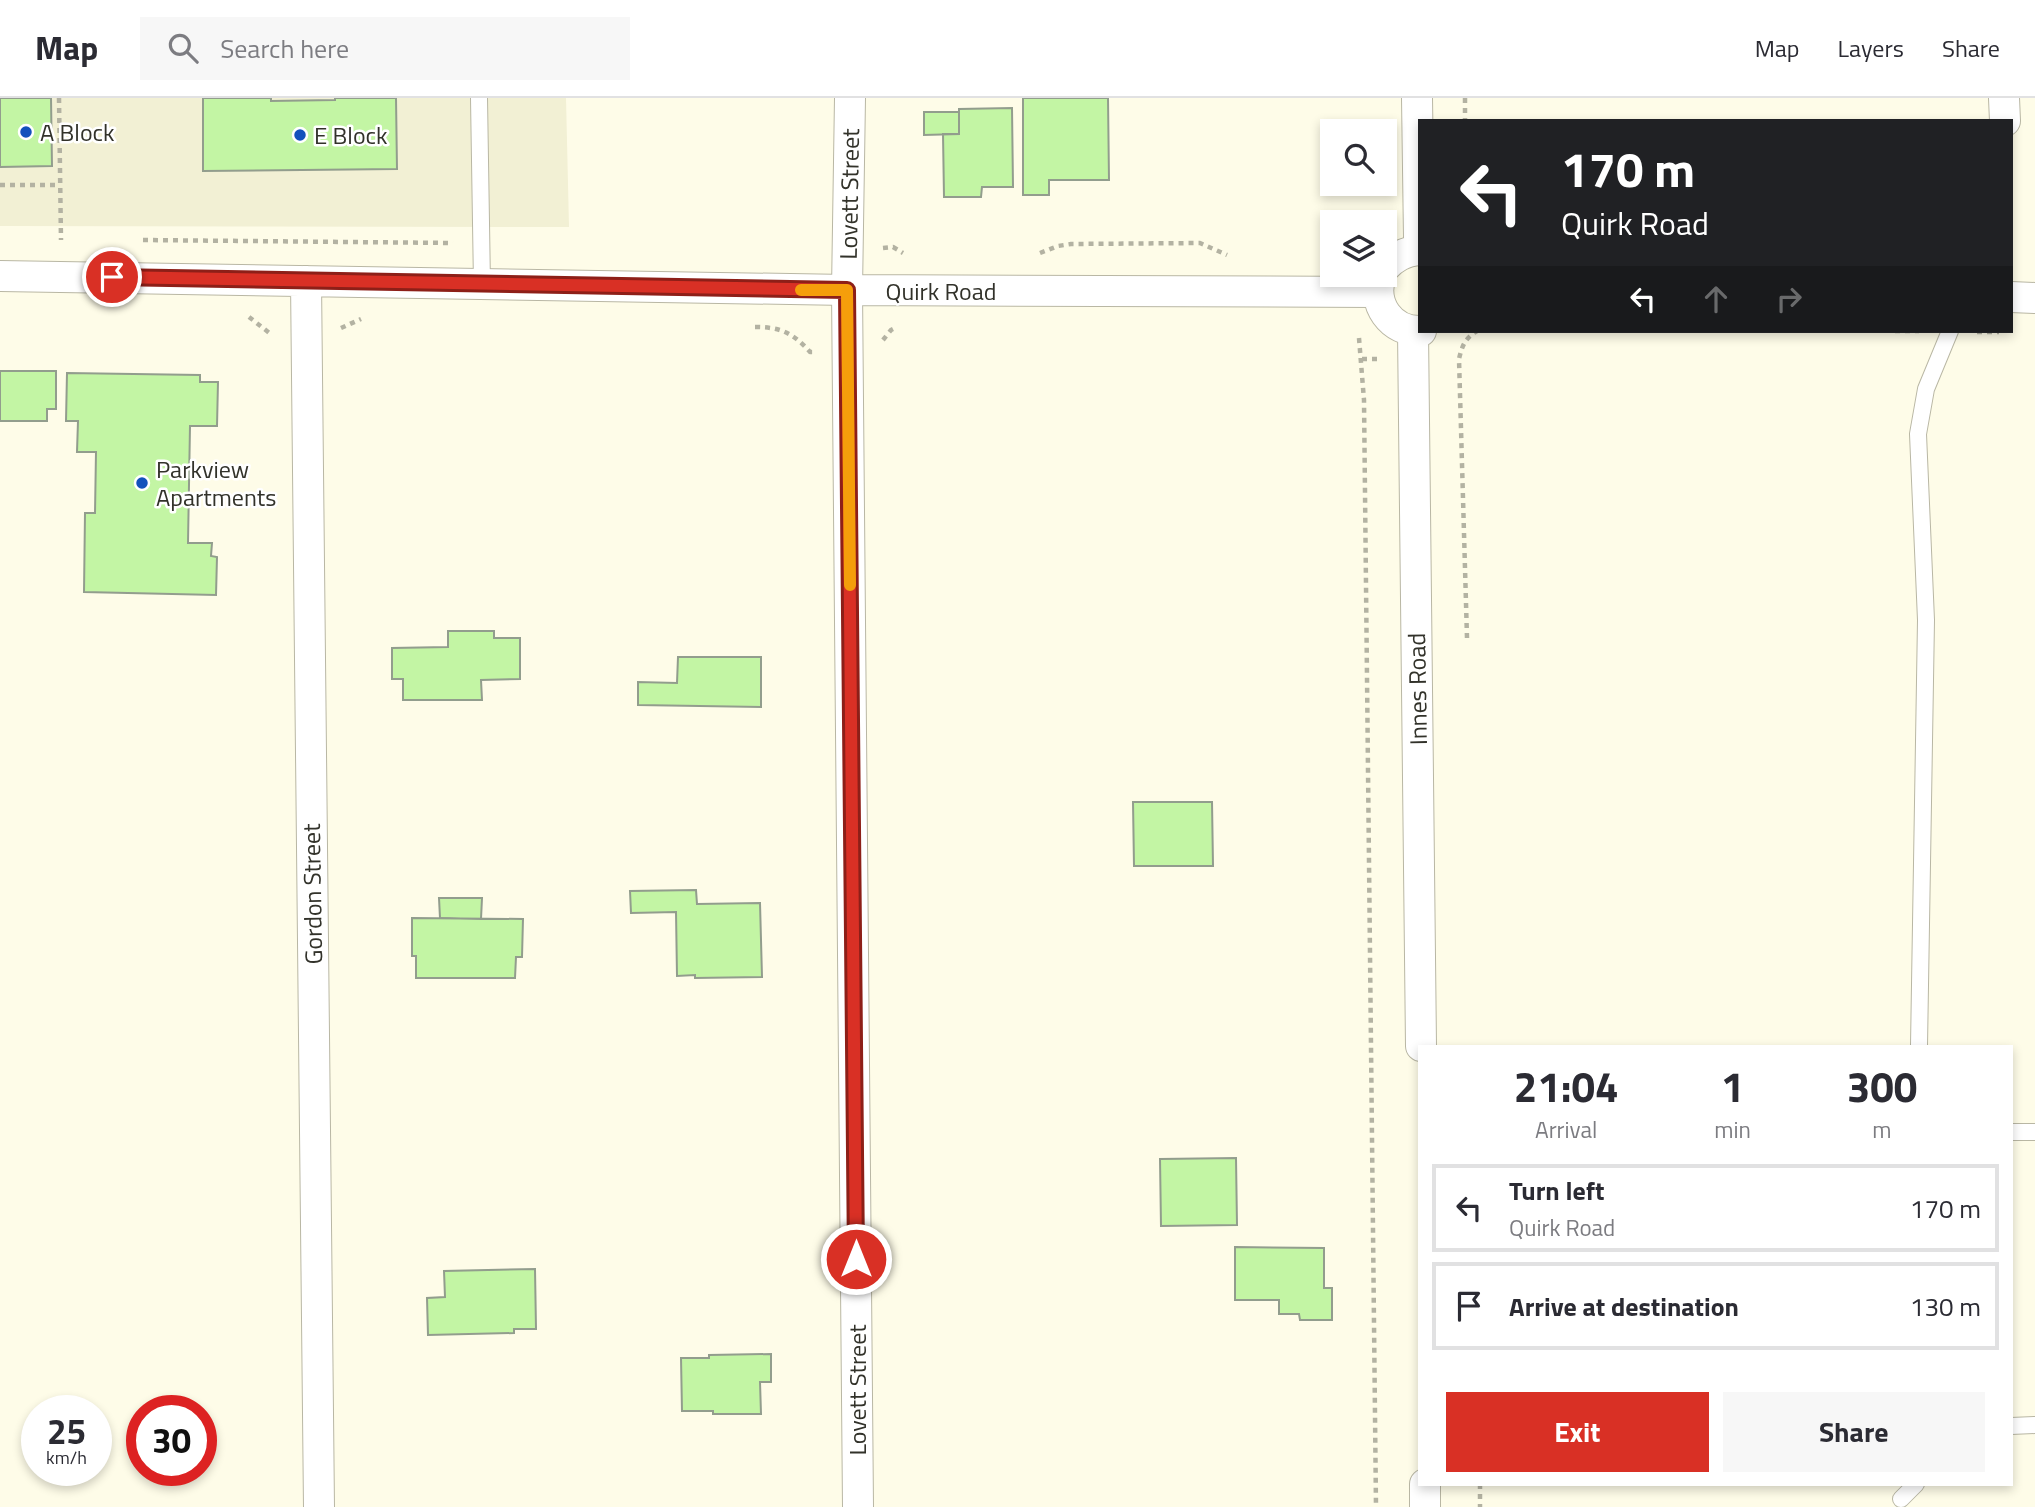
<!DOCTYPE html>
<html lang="en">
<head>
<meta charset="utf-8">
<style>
	:root { --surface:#fff; --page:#f7f7f7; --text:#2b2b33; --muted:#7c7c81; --line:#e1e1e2; --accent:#d93025 }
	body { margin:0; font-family:"Titillium Web",sans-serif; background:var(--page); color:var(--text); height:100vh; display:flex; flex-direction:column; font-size:26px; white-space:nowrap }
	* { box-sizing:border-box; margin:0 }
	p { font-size:23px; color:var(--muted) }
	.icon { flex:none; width:38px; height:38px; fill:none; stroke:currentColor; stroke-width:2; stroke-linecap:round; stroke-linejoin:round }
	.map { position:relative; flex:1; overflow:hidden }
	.details { position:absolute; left:1418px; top:947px; width:595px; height:441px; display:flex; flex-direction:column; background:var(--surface); border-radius:0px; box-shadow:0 4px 10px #0003 }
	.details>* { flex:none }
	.hud { position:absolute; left:1418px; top:21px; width:595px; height:214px; border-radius:0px; box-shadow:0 4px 10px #0003; background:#202124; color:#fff; overflow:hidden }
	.fabs { position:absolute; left:1320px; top:21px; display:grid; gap:14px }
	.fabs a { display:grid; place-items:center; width:77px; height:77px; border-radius:0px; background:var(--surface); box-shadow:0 4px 10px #0003; font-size:35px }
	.speed { position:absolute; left:21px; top:1297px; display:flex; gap:14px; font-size:35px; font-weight:700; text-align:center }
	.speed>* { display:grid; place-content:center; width:91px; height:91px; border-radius:50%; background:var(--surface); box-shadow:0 4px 10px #0003; line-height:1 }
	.speed small { font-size:18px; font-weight:400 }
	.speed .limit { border:10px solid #d22; background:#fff; color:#111 }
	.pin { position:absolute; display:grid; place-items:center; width:60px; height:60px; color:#fff; margin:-30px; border:4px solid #fff; border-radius:50%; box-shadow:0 2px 7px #0007 }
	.me { position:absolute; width:77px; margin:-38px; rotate:0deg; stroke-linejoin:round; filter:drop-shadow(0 0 5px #0008) }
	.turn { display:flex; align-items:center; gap:24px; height:147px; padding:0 28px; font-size:32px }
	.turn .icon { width:91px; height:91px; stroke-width:2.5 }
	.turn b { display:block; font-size:49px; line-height:60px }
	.lanes { display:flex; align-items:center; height:66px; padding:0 28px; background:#0003; justify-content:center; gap:35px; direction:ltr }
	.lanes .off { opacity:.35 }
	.eta { display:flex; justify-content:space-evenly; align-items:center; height:119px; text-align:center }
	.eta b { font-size:42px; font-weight:700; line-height:49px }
	.primary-button { display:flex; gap:14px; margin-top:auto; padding:14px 28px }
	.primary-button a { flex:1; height:80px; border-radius:0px; background:var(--accent); color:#fff; font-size:28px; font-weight:700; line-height:80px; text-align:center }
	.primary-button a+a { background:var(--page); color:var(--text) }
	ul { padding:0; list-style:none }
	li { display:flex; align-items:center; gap:21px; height:88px; margin:0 14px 10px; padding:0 14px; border:4px solid var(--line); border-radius:0px }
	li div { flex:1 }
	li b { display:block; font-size:26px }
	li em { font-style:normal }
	header { display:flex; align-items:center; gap:42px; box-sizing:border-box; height:98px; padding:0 35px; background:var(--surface); border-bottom:2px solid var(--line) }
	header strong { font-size:33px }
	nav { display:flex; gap:38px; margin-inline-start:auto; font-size:24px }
	.search { width:490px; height:63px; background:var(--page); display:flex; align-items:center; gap:18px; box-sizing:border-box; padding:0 24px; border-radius:0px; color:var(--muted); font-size:26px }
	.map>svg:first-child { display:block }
</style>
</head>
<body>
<header>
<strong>Map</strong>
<div class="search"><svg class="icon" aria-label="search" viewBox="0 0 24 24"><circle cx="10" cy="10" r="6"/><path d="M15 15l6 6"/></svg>Search here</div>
<nav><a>Map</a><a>Layers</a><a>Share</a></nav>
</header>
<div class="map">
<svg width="2035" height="1409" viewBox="0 0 2035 1409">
	<rect width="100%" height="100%" fill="#fefce8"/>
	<!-- built -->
	<path fill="#f2f0d4" d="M0 0H566L569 129 0 128Z"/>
	<!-- building -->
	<path fill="#c3f5a4" stroke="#929d8d" stroke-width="2" d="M0 0H51L52 68 0 69Z
		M203 0H271V3L335 2V0H396L397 71 203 73Z
		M1023 0H1108L1109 82H1049V97H1023Z
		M1012 10 1013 89H982L981 99H944L943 36H959V11Z
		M924 14H959V36L924 37Z
		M0 273H56V311H47V323H0Z
		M67 275 200 277V284H218L217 328H190L188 445H212L211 458 217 459 216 497 84 494 85 415H95L96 354H77L78 323H66Z
		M448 533H494V540H520V581L481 582 482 602H403V581H392V550L448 549Z
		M678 559H761V609L638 607V584L677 585Z
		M1133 704H1212L1213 768H1134Z
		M696 792 697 806 760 805 762 879 695 880V877L677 878 676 814 631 815 630 793Z
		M439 800H482L481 821 440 820Z
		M412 820 523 821 522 859H516L515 880H416V858H412Z
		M1236 1060 1237 1127 1161 1128 1160 1061Z
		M1235 1149 1324 1150V1190H1332V1222H1300L1299 1216H1279V1202H1235Z
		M535 1171 536 1231H514V1235L428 1237 427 1200 445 1199 444 1173Z
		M771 1256V1284H760L761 1316H713V1313H682L681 1260H709V1257Z"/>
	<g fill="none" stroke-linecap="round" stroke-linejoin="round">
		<!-- lane casing -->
		<g stroke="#b9b7a4" stroke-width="18">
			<path id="lane" d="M479 0 482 187
				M1919 948 1926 522 1918 336 1926 291 1950 233
				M2011 1034H2035
				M2011 1328 2035 1327
				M1901 1401 1916 1386"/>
		</g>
		<!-- street casing -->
		<g stroke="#b9b7a4" stroke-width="32">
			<path id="street" d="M850 0 847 192 858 1409
				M1417 0 1419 141
				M2004 0 2005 23
				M1384 170C1394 159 1404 154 1419 152
				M1381 177C1371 206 1391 234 1421 233
				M0 178 847 192 1377 194
				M306 183 319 1409
				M2011 199 2035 200
				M1413 233 1421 948
				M1425 1409V1386"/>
		</g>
		<!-- path -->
		<path stroke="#b3b2a2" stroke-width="4.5" stroke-dasharray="5 5" stroke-linecap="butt" d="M59 0 61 142
			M1465 0V23
			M0 87H60
			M1369 124 1371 121 1383 118
			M143 142 453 145
			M883 150 893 149 903 155
			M1040 155 1058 148 1071 146 1200 145 1227 157
			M249 219 272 237
			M755 229C781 229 793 235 810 254H815
			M341 230 361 221
			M1895 233H1919
			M1977 234H1999
			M1359 240 1364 302 1376 1409
			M883 242 891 232 897 229
			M1362 261H1378
			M1467 540 1459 261C1462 248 1465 240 1477 233
			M1480 1386V1409"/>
		<!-- lane -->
		<use href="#lane" stroke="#fff" stroke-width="16"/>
		<!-- street -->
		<use href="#street" stroke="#fff" stroke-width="30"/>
	</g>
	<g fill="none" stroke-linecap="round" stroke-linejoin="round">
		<!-- route casing -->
		<g stroke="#8d1f18" stroke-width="18">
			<path id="route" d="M112 179 847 192 856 1161"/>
		</g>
		<!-- route -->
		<use href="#route" stroke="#d93025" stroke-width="12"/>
		<!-- slow -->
		<path stroke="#f59e0b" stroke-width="12" d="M801 192H847L850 487"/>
	</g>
	<!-- markers -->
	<g fill="#1351bc" stroke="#fff" stroke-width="2.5">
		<circle cx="26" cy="34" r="7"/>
		<circle cx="300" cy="37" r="7"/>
		<circle cx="142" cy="385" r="7"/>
	</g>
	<g text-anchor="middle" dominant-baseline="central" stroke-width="5" stroke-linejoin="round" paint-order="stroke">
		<!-- poi labels -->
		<g font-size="24" fill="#32322a" stroke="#fff" text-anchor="start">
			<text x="40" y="34">A Block</text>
			<text x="314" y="37">E Block</text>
			<text x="156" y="371">Parkview<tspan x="156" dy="28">Apartments</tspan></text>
		</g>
		<!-- street labels -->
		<g font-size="24" fill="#32322a" stroke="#fff">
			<text transform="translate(849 96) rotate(-89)">Lovett Street</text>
			<text x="941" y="193">Quirk Road</text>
			<text transform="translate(1417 591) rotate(-91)">Innes Road</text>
			<text transform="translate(312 796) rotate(-91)">Gordon Street</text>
			<text transform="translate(857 1292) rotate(-90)">Lovett Street</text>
		</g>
	</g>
</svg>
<div class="fabs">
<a><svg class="icon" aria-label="search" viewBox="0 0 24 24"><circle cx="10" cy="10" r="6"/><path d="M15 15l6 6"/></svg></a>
<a><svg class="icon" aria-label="layers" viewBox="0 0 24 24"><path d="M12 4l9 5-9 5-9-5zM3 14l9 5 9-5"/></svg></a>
</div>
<div class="speed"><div>25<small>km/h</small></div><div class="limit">30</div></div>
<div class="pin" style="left:112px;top:179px;background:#d93025"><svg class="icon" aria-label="arrive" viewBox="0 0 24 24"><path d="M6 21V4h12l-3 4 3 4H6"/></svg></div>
<svg class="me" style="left:856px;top:1161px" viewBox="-20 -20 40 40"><circle r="17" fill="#d93025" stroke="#fff" stroke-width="3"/><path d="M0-11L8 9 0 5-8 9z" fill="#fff"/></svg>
<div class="hud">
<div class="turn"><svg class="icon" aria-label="left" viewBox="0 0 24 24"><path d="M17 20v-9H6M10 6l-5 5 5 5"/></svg><div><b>170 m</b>Quirk Road</div></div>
<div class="lanes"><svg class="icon" aria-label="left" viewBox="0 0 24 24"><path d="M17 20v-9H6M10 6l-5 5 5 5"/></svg><svg class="icon off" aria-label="ahead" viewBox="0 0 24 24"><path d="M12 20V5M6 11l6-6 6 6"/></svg><svg class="icon off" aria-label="right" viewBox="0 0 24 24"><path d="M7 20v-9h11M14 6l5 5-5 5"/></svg></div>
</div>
<section class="details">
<div class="eta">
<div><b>21:04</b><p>Arrival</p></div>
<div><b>1</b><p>min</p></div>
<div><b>300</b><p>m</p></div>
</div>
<ul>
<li><svg class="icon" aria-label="left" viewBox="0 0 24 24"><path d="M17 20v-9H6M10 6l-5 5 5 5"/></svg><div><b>Turn left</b><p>Quirk Road</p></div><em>170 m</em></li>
<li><svg class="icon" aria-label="arrive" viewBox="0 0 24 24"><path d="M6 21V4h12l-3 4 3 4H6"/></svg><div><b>Arrive at destination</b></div><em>130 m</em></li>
</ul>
<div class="primary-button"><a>Exit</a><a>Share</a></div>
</section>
</div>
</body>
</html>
